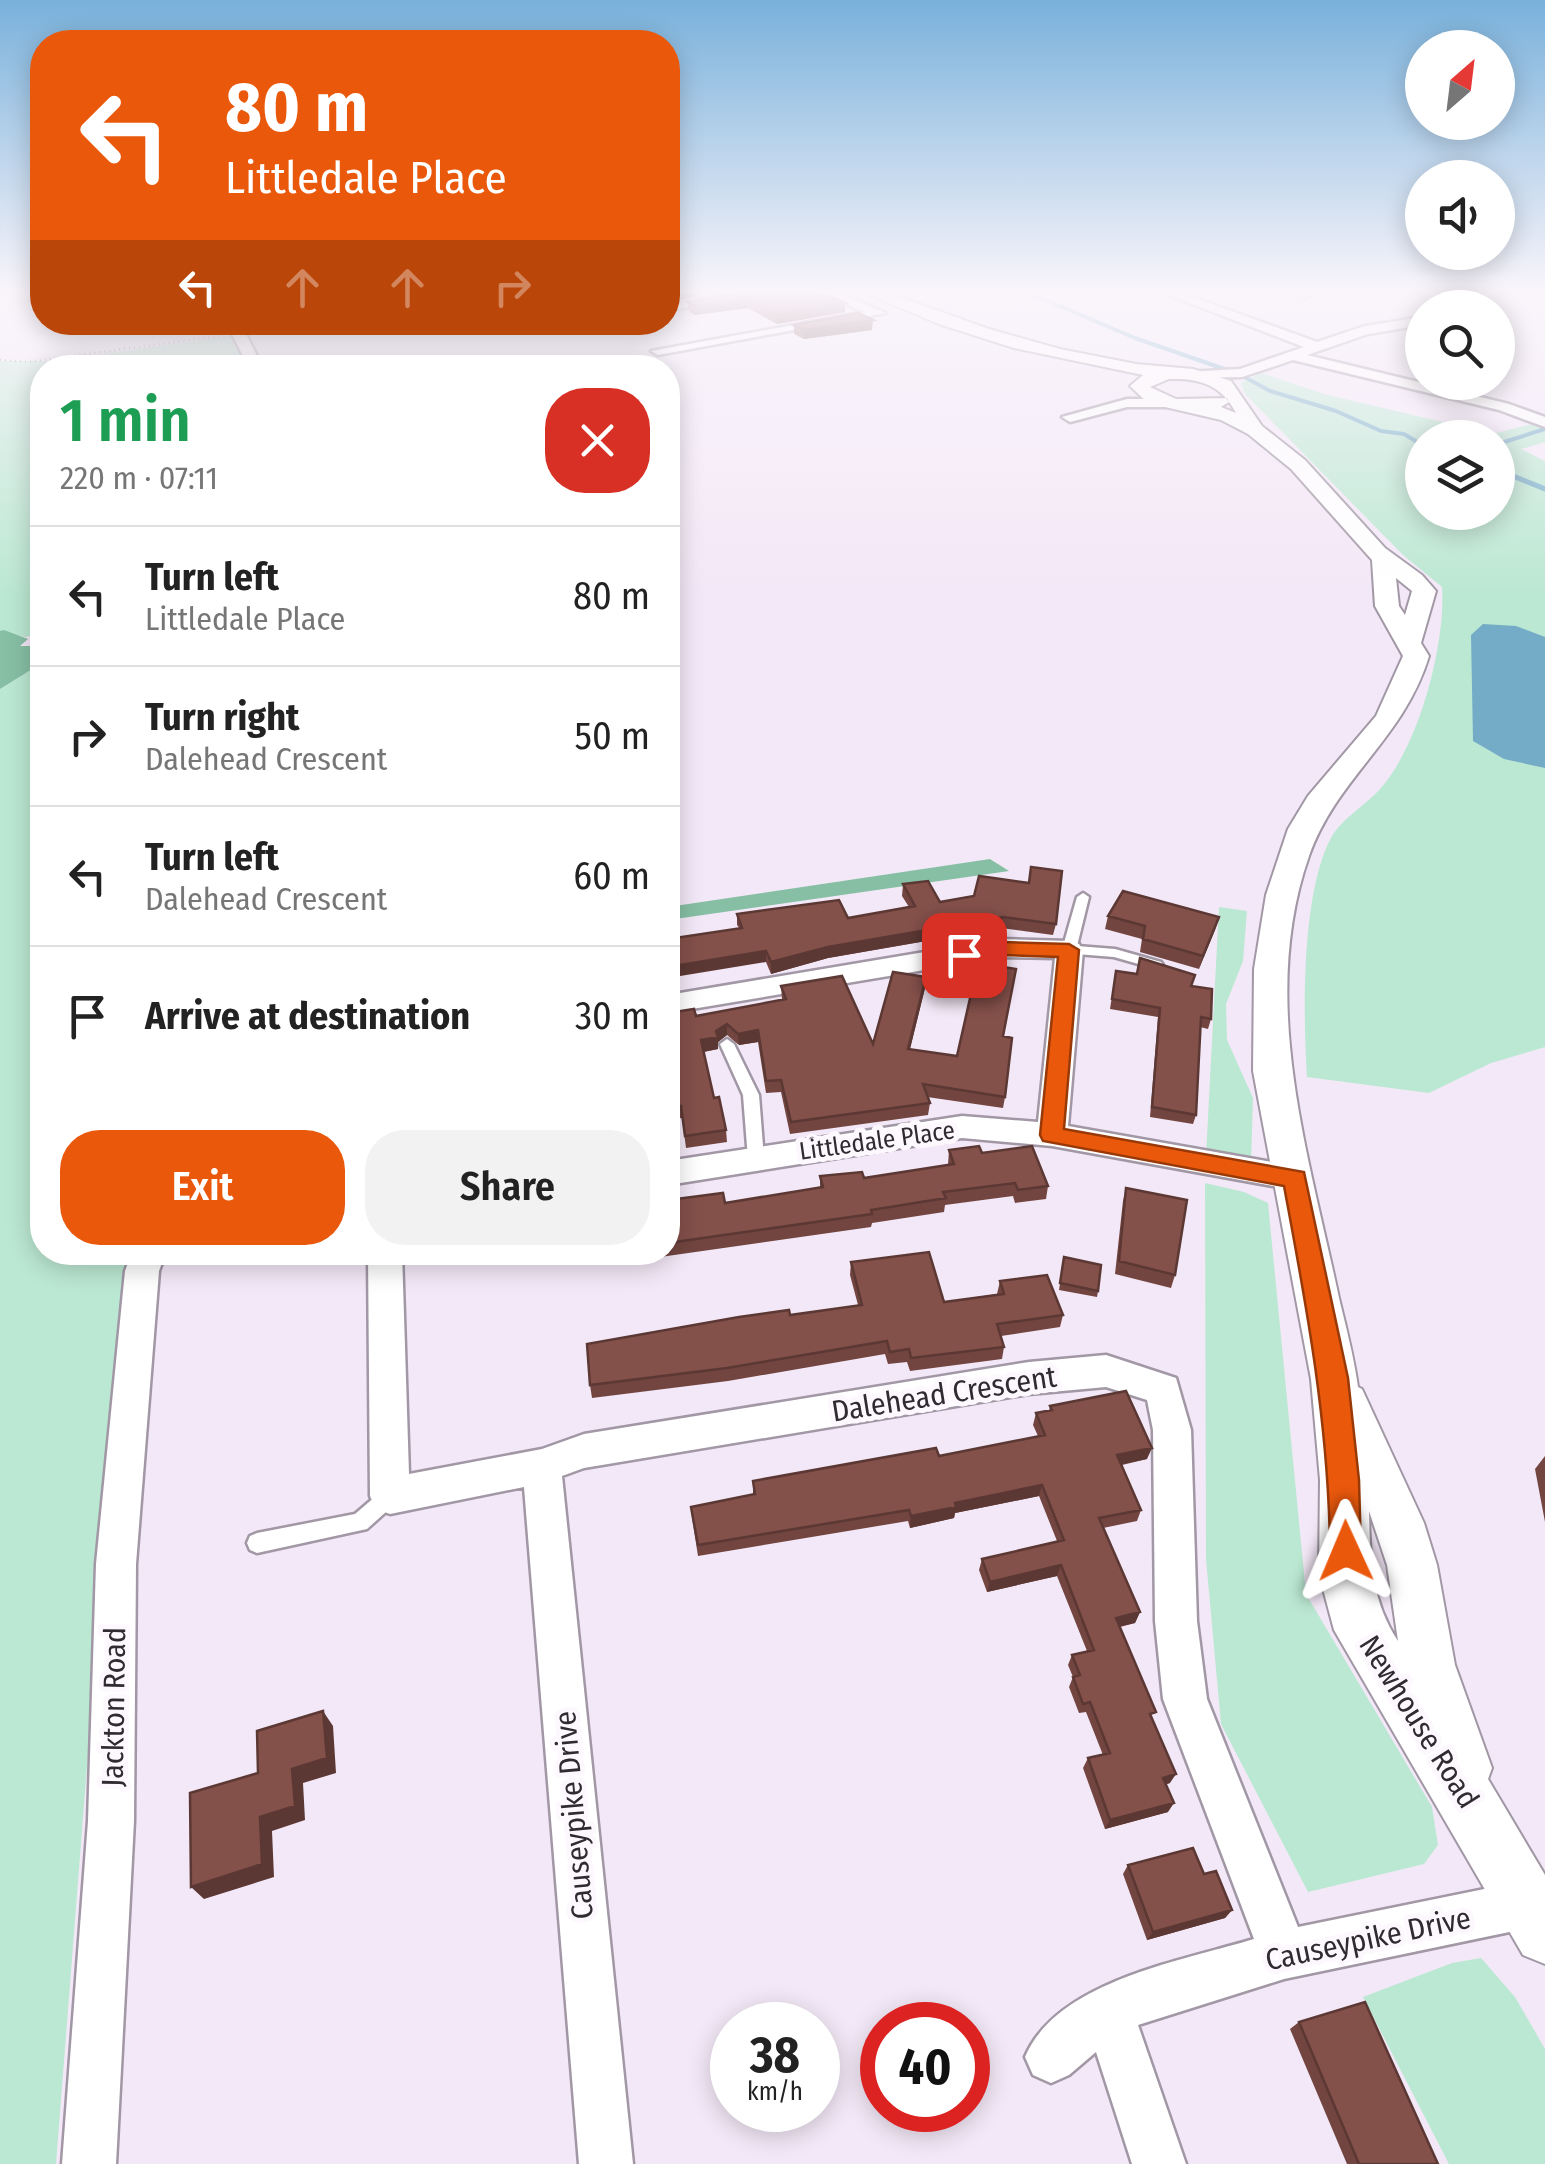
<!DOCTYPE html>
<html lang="en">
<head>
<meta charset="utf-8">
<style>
	:root { --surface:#fff; --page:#f2f2f2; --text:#222; --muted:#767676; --line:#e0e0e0; --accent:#ea580c }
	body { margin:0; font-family:"Fira Sans Condensed",sans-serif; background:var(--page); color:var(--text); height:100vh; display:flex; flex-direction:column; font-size:38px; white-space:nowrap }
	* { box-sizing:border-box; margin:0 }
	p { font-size:32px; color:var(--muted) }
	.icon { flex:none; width:55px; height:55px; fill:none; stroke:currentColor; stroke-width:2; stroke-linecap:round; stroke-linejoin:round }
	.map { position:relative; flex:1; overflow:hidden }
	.drawer { position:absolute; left:30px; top:355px; width:650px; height:910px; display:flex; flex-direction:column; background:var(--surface); border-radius:40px; box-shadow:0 5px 25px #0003 }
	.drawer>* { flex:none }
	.banner { position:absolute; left:30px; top:30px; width:650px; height:305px; border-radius:40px; box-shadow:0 5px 25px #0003; background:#ea580c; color:#fff; overflow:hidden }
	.needle { width:65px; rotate:28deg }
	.buttons { position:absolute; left:1405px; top:30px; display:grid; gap:20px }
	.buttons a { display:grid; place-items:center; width:110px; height:110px; border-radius:50%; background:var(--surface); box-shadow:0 5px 25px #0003; font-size:50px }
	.speed { position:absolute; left:710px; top:2002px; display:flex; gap:20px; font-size:50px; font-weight:700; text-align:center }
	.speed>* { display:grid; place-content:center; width:130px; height:130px; border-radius:50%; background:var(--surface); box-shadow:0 5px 25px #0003; line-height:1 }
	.speed small { font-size:25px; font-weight:400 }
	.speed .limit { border:15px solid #d22; background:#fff; color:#111 }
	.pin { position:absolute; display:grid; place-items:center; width:85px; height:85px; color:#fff; margin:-42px; border-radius:20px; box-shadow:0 5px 15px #0006 }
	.me { position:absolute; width:110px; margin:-55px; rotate:359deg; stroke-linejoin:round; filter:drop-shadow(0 0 8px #0008) }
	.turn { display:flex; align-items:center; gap:35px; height:210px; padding:0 30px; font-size:45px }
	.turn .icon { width:130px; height:130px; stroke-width:2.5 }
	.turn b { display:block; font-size:70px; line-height:85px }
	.lanes { display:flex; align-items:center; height:95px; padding:0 30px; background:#0003; justify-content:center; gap:50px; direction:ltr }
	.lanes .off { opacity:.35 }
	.round { display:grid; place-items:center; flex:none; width:105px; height:105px; border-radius:40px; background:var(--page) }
	.overview { display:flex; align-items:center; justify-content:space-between; height:170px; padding:0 30px }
	h1 { font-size:60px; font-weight:600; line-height:75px; color:#1e9e55 }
	.button { display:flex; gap:20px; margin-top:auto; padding:20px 30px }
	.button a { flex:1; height:115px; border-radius:40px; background:var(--accent); color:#fff; font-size:40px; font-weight:600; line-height:115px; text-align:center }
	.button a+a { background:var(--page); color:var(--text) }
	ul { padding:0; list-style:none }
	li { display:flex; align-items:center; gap:30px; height:140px; padding:0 30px; border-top:2px solid var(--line) }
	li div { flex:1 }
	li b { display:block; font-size:38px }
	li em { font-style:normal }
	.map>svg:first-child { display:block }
</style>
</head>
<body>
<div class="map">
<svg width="1545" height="2164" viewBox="0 0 1545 2164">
	<rect width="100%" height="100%" fill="#f3e8f7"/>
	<!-- green -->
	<path fill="#bbe8d2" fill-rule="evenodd" d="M229 336 235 337 250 367 42 368V634L25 637 0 631V361H56Z
		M1261 373 1324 394 1493 434 1535 423 1545 427V442L1521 449 1545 461V1047L1491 1063 1429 1093 1307 1077C1303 1015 1301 891 1332 836 1343 818 1367 804 1381 788 1419 745 1446 644 1442 587L1403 555 1245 394 1241 383ZM1422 438H1498V512H1422Z
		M42 663V1252L136 1253 122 1317 56 2164H0V689Z
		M1219 907 1247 911 1243 961 1226 1004 1227 1040 1253 1098 1251 1164 1206 1156Z
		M1205 1183 1244 1192 1268 1203 1306 1594 1432 1807 1438 1845 1424 1864 1308 1892 1221 1724 1206 1559Z
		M1481 1958 1515 1997 1545 2049V2164H1449L1363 1997 1452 1963Z"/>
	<!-- forest -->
	<path fill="#86bfa4" d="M4 630 28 639 20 646H42V663L0 689V631Z
		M990 859 1009 871 668 920V907Z"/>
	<!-- water -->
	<path fill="#74acc7" d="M1483 624 1516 626 1545 637V768L1504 759 1473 741 1471 635Z"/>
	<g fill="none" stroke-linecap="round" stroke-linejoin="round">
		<!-- stream-far1 -->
		<path stroke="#74acc7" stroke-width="4" d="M1027 292 1135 338 1239 374 1270 391 1336 411 1381 431 1404 434 1422 445
			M1498 444 1545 429"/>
		<!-- stream -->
		<path stroke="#74acc7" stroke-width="5" d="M1498 470 1545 489"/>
		<!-- service casing -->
		<g stroke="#a197a5" stroke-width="5">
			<path id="service" d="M1083 893 1089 897 1077 946 1115 949 1161 962 1163 965 1161 968 1156 969 1114 957 1064 953 1062 950 1077 897Z
				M727 1039 734 1044 759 1095 764 1159 762 1163H750L748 1159 743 1095 720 1044Z
				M390 1487 397 1490 400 1496 397 1502 367 1529 257 1553 250 1550 247 1543 250 1536 257 1533 355 1514 383 1490Z"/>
		</g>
		<!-- minor casing -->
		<g stroke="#a197a5" stroke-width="5">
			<path id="minor" d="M736 292H766L668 311V303Z
				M819 292H837L886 313 658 355 651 351 864 312Z
				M1161 292H1179L1317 342 1365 326 1422 317V325L1368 334 1307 355 1509 404 1545 417V427L1499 410 1293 360 1242 377 1186 378V372L1240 369 1304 347Z
				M1297 292H1311L1312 294 1306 298Z
				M237 322H250L246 334 263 368H249L232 334Z
				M1127 399H1171L1178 403 1171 407H1127L1070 422 1062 417Z
				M1002 939 1069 941 1079 944 1083 950 1068 1126 1295 1166 1306 1169 1311 1178 1306 1187 1295 1190 1052 1146 962 1138 668 1185V1161L962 1116 1038 1122 1055 958 1002 957 668 1013V995Z
				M132 1252H166L159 1271 136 1564 134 1821 116 2164H62L88 1821 96 1564 125 1271Z
				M368 1252H402L409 1474 542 1449 584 1434 1029 1362 1106 1355 1176 1378 1191 1430 1197 1621 1207 1699 1298 1927 1529 1880 1545 1887V1921L1529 1928 1284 1979 1138 2025 1186 2164H1132L1096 2052 1069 2075 1051 2083 1033 2075 1025 2057C1057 1981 1182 1961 1254 1939L1163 1699 1155 1621 1153 1430 1147 1400 1106 1387 1029 1394 584 1468 562 1476 633 2164H579L524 1487 390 1514 376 1509 370 1496Z"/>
		</g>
		<!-- tertiary casing -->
		<g stroke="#a197a5" stroke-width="4">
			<path id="tertiary" d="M863 292H885L989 329 1060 349 1136 364 1193 369 1231 381 1262 426 1305 460 1385 548 1422 575 1436 591 1421 643 1429 656C1404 739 1337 777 1309 856 1258 1001 1309 1155 1339 1298 1346 1327 1354 1357 1358 1387L1362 1389 1424 1523 1437 1565 1455 1665 1492 1768 1488 1779 1545 1875V1964L1523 1955 1334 1630 1319 1574 1320 1480 1311 1379 1253 1071 1254 969 1266 895 1288 829 1308 796 1376 716 1403 656 1375 606 1372 560 1291 469 1248 434 1221 420 1148 403 1130 386 1143 375 1014 348 939 324ZM1169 379C1199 378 1221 384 1236 413L1221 407 1229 402 1227 398 1176 399 1150 387ZM1396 578 1412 591 1405 615 1399 606ZM1369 1511 1387 1565 1398 1641C1371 1600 1370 1559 1369 1511Z"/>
		</g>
		<!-- path -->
		<path stroke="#8f8792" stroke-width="2.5" stroke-dasharray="1 4" stroke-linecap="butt" d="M0 360 28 362 220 336"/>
		<!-- service -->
		<use href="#service" fill="#fff" fill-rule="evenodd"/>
		<!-- minor -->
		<use href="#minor" fill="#fff" fill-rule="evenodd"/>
		<!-- tertiary -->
		<use href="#tertiary" fill="#fff" fill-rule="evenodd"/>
	</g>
	<!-- wall -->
	<path fill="#724540" d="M740 292 845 303V312L777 324 748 308 694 315 689 311 688 302Z
		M794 325 872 330 804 339 794 334Z
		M903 884 940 902 1056 924 1053 935 1001 928 828 958 771 974 766 962 737 925V914L848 918 909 907 902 896Z
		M1108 916 1219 917 1199 969 1140 952 1142 939 1105 929Z
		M1140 958 1192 986 1211 1019 1208 1029 1200 1027 1196 1115 1193 1124 1150 1117 1158 1017 1110 1009 1116 971 1136 974Z
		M781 986 873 1044 925 988 910 1049 957 1056 1003 1036 1005 1097 1003 1108 927 1097 930 1103 928 1115 790 1134 781 1092 766 1093 758 1042 739 1045 727 1035 718 1042V1049L704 1052 714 1098 726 1130 727 1142 686 1148 682 1118 668 1120V1013L696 1016 782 1000Z
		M949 1150 982 1153 1048 1186 1046 1199 1015 1203 1013 1196 945 1205 944 1212 872 1223 871 1227 618 1263 617 1252H668V1200L725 1203 820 1188V1176L864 1178 948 1165Z
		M1126 1188 1175 1275 1171 1288 1115 1274 1123 1201Z
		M1064 1257 1098 1291 1097 1297 1059 1290Z
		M851 1262 944 1302 997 1294 1000 1281 1063 1315 1060 1327 1001 1336 1004 1347 1002 1359 910 1371 907 1362 888 1364 885 1354 728 1381 592 1398 590 1385 790 1315 858 1305 850 1275Z
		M1050 1406 1147 1459 1122 1465 1141 1510 1137 1521 1103 1528 1140 1612 1135 1623 1120 1627 1152 1719 1170 1783 1166 1784 1168 1812 1105 1829 1083 1768 1088 1758 1103 1755 1086 1712 1079 1713 1069 1687 1073 1677 1068 1665 1072 1655 1087 1651 1057 1576 987 1592 979 1570 982 1559 1057 1541 1039 1496 955 1513 954 1518 910 1528 908 1521 698 1556 692 1518 691 1507 753 1494V1481L939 1456 1038 1436 1033 1425 1036 1413 1049 1411Z
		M1545 1456V1522L1535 1469Z
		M1128 1865 1204 1874 1232 1910 1225 1918 1147 1940 1123 1874Z
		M1299 2022 1438 2164H1347L1290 2029Z"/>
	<!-- shaded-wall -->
	<path fill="#5c3834" d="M672 292H716L668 302V293Z
		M748 299V308L694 315V306Z
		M845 303V312L777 324V315Z
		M873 320 872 330 804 339V330Z
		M1003 917 1001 928 828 958 771 974V962L828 947Z
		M1219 917 1215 930 1199 969 1203 956Z
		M766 951V962L668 978V967Z
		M926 977 925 988 907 1061 908 1049Z
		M727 1024V1035L718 1042V1049L702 1052 701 1040Z
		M758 1030V1042L739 1045 738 1034Z
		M1152 1448 1147 1459 1113 1466 1117 1455Z
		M1042 1485 1039 1496 955 1513 954 1518 910 1528 911 1516 955 1503Z
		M1061 1565 1057 1576 987 1592 990 1582Z
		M1140 1612 1135 1623 1112 1628 1116 1618Z
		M323 1711 333 1726 336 1773 303 1783 305 1820 272 1831 274 1877 204 1899 191 1887 260 1817Z
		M1176 1774 1170 1783 1158 1787 1163 1778Z
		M1174 1803 1168 1812 1105 1829 1110 1820Z
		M1232 1910 1225 1918 1147 1940 1153 1932Z"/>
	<!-- building -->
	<path fill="#84504a" stroke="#5c3834" stroke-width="2.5" d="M740 292H819L845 303 777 315 748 299 694 306 688 302Z
		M858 313 873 320 804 330 794 325Z
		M1031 867 1062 871 1056 924 1003 917 828 947 771 962 766 951 668 967V939L742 928 737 914 839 900 848 918 915 906 903 884 928 881 940 902 974 896 979 876 1029 883Z
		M1123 891 1219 917 1203 956 1143 939 1145 926 1108 916Z
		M1140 958 1195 975 1191 986 1212 989 1211 1019 1201 1017 1196 1115 1152 1107 1160 1008 1112 999 1116 971 1137 974Z
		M978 963 1016 969 1003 1036 1012 1038 1005 1097 923 1084 930 1103 791 1122 781 1080 766 1081 758 1030 738 1034 727 1024 716 1031 718 1037 701 1040 714 1098 719 1097 726 1130 685 1136 681 1106 668 1108V1013L694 1009 696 1016 786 999 781 986 842 976 873 1044 893 972 926 977 908 1049 957 1056Z
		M979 1146 982 1153 1032 1146 1048 1186 1018 1190 1015 1183 943 1192 946 1198 871 1210 872 1214 668 1243V1200L723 1193 725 1203 823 1187 820 1176 862 1172 864 1178 954 1164 949 1150Z
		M1126 1188 1187 1200 1175 1275 1119 1261Z
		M929 1252 944 1302 1004 1294 1000 1281 1047 1275 1063 1315 997 1324 1004 1347 911 1358 909 1349 890 1352 887 1341 727 1368 590 1385 587 1344 739 1317 789 1310 790 1315 862 1305 851 1262Z
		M1064 1257 1101 1265 1098 1291 1060 1283Z
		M1126 1391 1152 1448 1117 1455 1141 1510 1099 1518 1140 1612 1116 1618 1156 1712 1150 1714 1176 1774 1163 1778 1174 1803 1110 1820 1088 1758 1110 1753 1090 1702 1083 1704 1073 1677 1080 1675 1072 1655 1094 1650 1061 1565 990 1582 982 1559 1064 1540 1042 1485 955 1503 956 1507 911 1516 909 1510 698 1545 691 1507 755 1494 753 1481 936 1448 939 1456 1045 1435 1036 1413 1052 1410 1050 1406Z
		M323 1711 327 1758 292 1769 295 1806 260 1817 262 1864 191 1887 190 1793 258 1773 257 1731Z
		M1193 1848 1204 1874 1216 1871 1232 1910 1153 1932 1128 1865Z
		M1365 2002 1438 2164H1359L1299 2022Z"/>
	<!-- sky -->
	<linearGradient id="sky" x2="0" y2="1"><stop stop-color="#79b1db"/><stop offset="0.49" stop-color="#faf5fb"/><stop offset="1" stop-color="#faf5fb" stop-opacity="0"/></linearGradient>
	<rect width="1545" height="595" fill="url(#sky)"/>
	<!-- route -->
	<path fill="#ea580c" stroke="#983908" stroke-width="2.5" d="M1002 942 1069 944 1079 950 1064 1129 1304 1172 1348 1378 1359 1480 1361 1551 1357 1562 1346 1566 1335 1562 1330 1551C1329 1427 1307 1308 1284 1186L1043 1141 1040 1135 1058 957 1002 955 964 961 954 955 957 950Z"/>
	<g text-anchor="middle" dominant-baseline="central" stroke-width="10" stroke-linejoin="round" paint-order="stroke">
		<!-- street labels -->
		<g font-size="25" fill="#302b31" stroke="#fdf8fe">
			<text transform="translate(877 1141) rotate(-8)">Littledale Place</text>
		</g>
		<!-- near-street labels -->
		<g font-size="30" fill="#302b31" stroke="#fdf8fe">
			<text transform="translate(944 1394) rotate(-9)">Dalehead Crescent</text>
			<text transform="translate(114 1707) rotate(-89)">Jackton Road</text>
			<text transform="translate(1419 1722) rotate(58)">Newhouse Road</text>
			<text transform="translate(574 1815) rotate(-95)">Causeypike Drive</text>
			<text transform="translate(1368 1939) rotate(-12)">Causeypike Drive</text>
		</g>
	</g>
</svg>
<div class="buttons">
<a><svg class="needle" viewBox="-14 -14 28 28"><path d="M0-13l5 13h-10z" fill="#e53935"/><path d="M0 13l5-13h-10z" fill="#767676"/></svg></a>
<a><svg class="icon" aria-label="sound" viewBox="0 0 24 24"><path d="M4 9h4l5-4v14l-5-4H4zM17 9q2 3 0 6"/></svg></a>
<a><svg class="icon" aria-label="search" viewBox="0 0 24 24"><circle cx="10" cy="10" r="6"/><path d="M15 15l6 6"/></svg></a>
<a><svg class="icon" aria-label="layers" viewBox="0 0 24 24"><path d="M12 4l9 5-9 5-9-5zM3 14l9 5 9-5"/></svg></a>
</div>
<div class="speed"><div>38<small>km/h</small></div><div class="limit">40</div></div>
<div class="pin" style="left:964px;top:955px;background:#d93025"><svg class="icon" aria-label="arrive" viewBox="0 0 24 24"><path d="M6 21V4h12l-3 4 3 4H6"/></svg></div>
<svg class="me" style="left:1346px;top:1551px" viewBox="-20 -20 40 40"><path d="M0-17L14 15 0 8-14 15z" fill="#ea580c" stroke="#fff" stroke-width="4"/></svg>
<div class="banner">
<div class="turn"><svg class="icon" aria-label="left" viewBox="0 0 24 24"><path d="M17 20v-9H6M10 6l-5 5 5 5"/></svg><div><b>80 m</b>Littledale Place</div></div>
<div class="lanes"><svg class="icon" aria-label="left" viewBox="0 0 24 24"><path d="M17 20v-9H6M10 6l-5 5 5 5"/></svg><svg class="icon off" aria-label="ahead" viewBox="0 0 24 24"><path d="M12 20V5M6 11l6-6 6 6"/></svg><svg class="icon off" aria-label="ahead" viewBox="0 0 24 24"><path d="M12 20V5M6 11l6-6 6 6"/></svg><svg class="icon off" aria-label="right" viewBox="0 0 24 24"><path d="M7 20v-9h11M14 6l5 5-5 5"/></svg></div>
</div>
<section class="drawer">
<div class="overview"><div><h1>1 min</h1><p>220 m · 07:11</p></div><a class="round" style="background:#d93025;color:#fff"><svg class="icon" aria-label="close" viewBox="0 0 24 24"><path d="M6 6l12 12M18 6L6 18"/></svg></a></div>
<ul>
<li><svg class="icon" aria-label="left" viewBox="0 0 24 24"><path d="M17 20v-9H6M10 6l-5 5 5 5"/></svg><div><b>Turn left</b><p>Littledale Place</p></div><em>80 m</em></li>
<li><svg class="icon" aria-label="right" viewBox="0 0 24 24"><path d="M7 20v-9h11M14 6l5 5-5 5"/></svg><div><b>Turn right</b><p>Dalehead Crescent</p></div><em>50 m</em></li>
<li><svg class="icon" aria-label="left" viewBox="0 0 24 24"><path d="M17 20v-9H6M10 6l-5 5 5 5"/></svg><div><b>Turn left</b><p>Dalehead Crescent</p></div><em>60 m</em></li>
<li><svg class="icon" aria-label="arrive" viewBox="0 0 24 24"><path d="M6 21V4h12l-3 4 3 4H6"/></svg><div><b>Arrive at destination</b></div><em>30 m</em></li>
</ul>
<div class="button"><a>Exit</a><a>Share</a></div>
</section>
</div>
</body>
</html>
